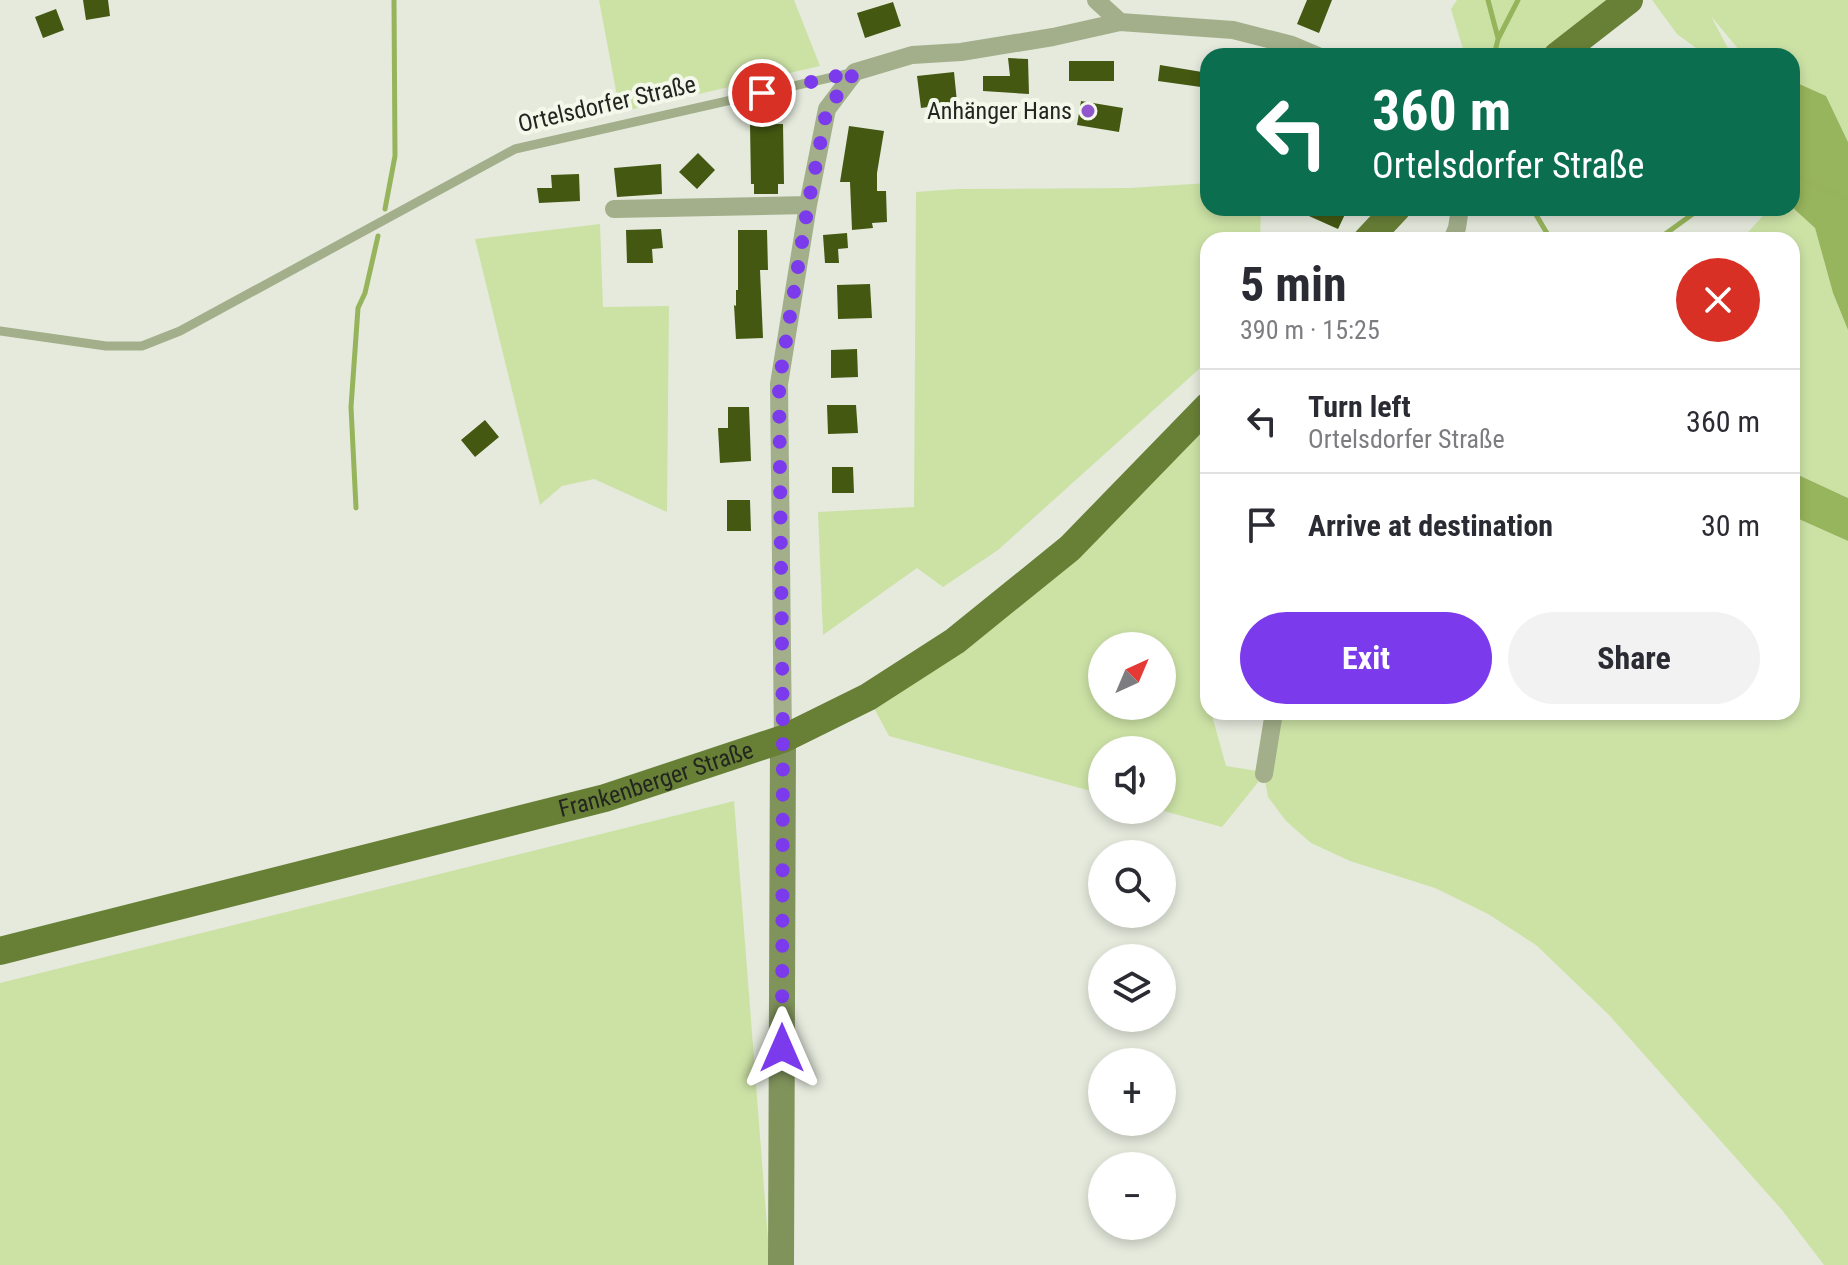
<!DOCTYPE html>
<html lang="en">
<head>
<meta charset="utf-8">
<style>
	:root { --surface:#fff; --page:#f2f2f3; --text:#2b2b33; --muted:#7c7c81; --line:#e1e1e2; --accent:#7c3aed }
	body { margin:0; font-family:"Roboto Condensed",sans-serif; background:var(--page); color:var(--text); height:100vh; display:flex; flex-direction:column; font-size:30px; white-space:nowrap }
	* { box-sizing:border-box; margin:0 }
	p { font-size:26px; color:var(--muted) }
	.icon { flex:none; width:44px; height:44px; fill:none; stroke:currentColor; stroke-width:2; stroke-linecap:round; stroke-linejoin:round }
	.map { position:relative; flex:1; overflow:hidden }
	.panel { position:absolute; left:1200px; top:232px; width:600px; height:488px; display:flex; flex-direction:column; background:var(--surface); border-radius:24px; box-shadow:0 4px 12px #0003 }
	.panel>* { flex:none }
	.top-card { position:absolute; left:1200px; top:48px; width:600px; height:168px; border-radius:24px; box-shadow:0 4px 12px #0003; background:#0b6e4f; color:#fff; overflow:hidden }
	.needle { width:52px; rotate:44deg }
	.controls { position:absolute; left:1088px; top:632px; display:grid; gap:16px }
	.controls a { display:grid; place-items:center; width:88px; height:88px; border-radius:50%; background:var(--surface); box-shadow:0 4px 12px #0003; font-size:40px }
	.pin { position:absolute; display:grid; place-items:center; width:68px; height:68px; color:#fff; margin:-34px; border:4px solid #fff; border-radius:50%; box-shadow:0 2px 8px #0007 }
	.me { position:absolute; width:88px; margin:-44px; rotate:0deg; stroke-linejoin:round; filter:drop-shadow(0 0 6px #0008) }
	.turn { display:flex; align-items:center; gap:28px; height:168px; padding:0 40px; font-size:36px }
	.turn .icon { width:104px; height:104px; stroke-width:2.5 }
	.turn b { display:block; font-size:56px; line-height:68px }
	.round { display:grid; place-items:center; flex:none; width:84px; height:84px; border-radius:42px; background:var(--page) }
	.headline { display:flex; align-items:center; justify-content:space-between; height:136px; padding:0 40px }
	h1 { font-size:48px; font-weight:700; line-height:60px }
	.cta { display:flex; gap:16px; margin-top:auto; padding:16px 40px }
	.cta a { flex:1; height:92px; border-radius:48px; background:var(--accent); color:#fff; font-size:32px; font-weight:700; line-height:92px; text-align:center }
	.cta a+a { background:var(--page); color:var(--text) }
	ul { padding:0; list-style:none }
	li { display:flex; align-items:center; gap:24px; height:104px; padding:0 40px; border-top:2px solid var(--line) }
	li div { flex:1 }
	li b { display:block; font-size:30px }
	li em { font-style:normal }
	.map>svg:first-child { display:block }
</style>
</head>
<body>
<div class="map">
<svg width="1848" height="1265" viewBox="0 0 1848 1265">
	<rect width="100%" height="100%" fill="#e5eadd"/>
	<!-- green -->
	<path fill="#cce2a5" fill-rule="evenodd" d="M599 0H794L820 66 620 112Z
		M1457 0H1607L1544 56H1465L1451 9Z
		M1652 0H1848V142L1826 97 1797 84 1792 85V56H1744L1711 16 1732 56H1707L1677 34Z
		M1208 183V208H1261L1260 240H1208V361L998 550 943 587 917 568 823 635 818 512 914 507 916 192 957 189 1130 188Z
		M1792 207 1815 228 1833 293 1848 330V498L1792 472V240H1741L1770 208Z
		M600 224 603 307 669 306 667 512 594 479 562 486 540 505 475 239Z
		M1208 406V654L1203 684 1208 702V712H1211L1226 766 1258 771 1274 712H1792V516L1848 541V1265H1824L1782 1210 1609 1015 1536 945 1488 914 1435 888 1350 861 1311 843 1286 821 1268 797 1264 775 1222 827 1160 810H1162V750H1102V794L889 736 868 697 955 641ZM1102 646H1162V706H1102Z
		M734 801 770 1265H0V983Z"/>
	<!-- forest -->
	<path fill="#97b55c" d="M1797 83 1826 96 1848 142V330L1833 293 1815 228 1792 207V85Z
		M1792 472 1848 498V541L1792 516Z"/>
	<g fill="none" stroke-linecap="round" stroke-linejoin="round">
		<!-- stream -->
		<path stroke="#96b45b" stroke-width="5" d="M1488 0 1498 38
			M1494 56 1498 39 1518 0
			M1792 175 1848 199
			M1532 208 1551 240
			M385 209 395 156 394 0
			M1657 240 1701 208
			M356 508 351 407 358 308 365 293 378 236"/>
	</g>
	<!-- building -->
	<path fill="#445812" d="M83 0H108L110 16 86 20Z
		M1307 0H1332L1319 33 1297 24Z
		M893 2 901 26 865 38 857 13Z
		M56 9 64 30 43 38 35 17Z
		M1008 58 1028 59 1029 94 983 91V76H1010Z
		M1069 61H1114V81H1069Z
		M1160 65 1208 73V88L1158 81Z
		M954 72 957 102 943 105V117L929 118 928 107 921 108 917 76Z
		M1081 101 1123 108 1119 132 1077 125Z
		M750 124H783L784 184H778V194H754V184H751Z
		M849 126 884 131 877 173V191H886L887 222 872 223 873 228 852 230 850 182H840Z
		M698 153 715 170 697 189 679 172Z
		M661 164 662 194 617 197 614 168Z
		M579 174 580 201 539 203 537 188H552L551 175Z
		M1291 208H1348L1338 229Z
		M661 229 663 248 652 249 653 263H627L626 230Z
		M738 230H767L768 270H760L763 338 736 339 734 305 736 306V290H738Z
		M847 233 848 248 838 249 839 263H825L823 235Z
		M870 284 872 318 838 319 837 285Z
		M857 349 858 377 831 378V350Z
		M827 405H856L858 433 828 434Z
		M728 407H749L751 461 720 463 718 428H728Z
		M485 420 499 437 475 457 461 440Z
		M832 467H853L854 493H832Z
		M727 500H750L751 531H727Z"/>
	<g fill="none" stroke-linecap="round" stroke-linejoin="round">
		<!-- lane -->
		<path stroke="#a2af8a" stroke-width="9" d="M0 331 106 346H142L180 331 515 149 851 73"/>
		<!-- street -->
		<path stroke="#a2af8a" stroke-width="18" d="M1096 0 1120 22
			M614 209 808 205
			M1452 240 1457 228 1460 208
			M783 739 779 384 808 205 827 109 855 72 912 55 961 52 1053 37 1120 22 1233 30 1292 45 1318 56
			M1264 774 1274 712"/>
		<!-- secondary -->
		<path stroke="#80935b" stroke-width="26" d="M781 1265 783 739"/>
		<!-- primary -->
		<g stroke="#687f36" stroke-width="28">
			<path d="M1557 56 1629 0"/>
			<path d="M1367 240 1397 208"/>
			<path id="s1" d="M0 951 605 798 783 739 868 697 955 641 1070 548 1208 406"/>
		</g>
	</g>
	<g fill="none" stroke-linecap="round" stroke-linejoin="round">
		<!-- route -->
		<path stroke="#7c3aed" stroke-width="14" stroke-dasharray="0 25.2" d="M762 93 855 72 827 109 808 205 779 384 783 739 782 1048"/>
	</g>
	<!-- markers -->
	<circle fill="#9155cc" stroke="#f3f8eb" stroke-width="3" cx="1088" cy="111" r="8"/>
	<g text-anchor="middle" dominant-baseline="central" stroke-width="8" stroke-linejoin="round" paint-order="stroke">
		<!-- street labels -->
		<g font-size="24" fill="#232520" stroke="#f3f8eb">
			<text transform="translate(607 104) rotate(-13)">Ortelsdorfer Straße</text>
			<text stroke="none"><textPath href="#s1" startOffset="678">Frankenberger Straße</textPath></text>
		</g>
		<!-- poi labels -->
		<g font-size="24" fill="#232520" stroke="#f3f8eb" text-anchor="end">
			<text x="1072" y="111">Anhänger Hans</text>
		</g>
	</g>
</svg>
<div class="controls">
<a><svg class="needle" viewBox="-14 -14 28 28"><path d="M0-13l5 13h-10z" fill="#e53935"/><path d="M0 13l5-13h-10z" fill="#7c7c81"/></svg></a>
<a><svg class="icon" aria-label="sound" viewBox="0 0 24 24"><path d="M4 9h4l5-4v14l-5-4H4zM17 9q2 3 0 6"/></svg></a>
<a><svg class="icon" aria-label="search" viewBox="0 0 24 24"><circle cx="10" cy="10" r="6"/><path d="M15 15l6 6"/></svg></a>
<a><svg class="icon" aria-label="layers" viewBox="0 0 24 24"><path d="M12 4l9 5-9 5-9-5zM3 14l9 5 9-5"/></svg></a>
<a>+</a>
<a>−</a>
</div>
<div class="pin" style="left:762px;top:93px;background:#d93025"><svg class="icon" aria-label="arrive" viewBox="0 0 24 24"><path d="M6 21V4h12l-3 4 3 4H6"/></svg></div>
<svg class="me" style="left:782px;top:1048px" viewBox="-20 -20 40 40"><path d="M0-17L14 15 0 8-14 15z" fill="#7c3aed" stroke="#fff" stroke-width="4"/></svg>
<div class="top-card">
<div class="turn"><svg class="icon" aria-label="left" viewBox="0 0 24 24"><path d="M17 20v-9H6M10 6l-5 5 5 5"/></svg><div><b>360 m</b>Ortelsdorfer Straße</div></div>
</div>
<section class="panel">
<div class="headline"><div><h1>5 min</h1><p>390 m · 15:25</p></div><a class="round" style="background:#d93025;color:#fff"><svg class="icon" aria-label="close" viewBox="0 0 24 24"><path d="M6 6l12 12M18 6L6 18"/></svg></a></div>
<ul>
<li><svg class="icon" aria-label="left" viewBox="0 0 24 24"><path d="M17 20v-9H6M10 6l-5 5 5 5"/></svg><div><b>Turn left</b><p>Ortelsdorfer Straße</p></div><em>360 m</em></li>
<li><svg class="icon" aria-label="arrive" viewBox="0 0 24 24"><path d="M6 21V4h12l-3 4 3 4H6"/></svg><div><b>Arrive at destination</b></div><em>30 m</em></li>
</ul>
<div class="cta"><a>Exit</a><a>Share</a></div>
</section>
</div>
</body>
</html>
